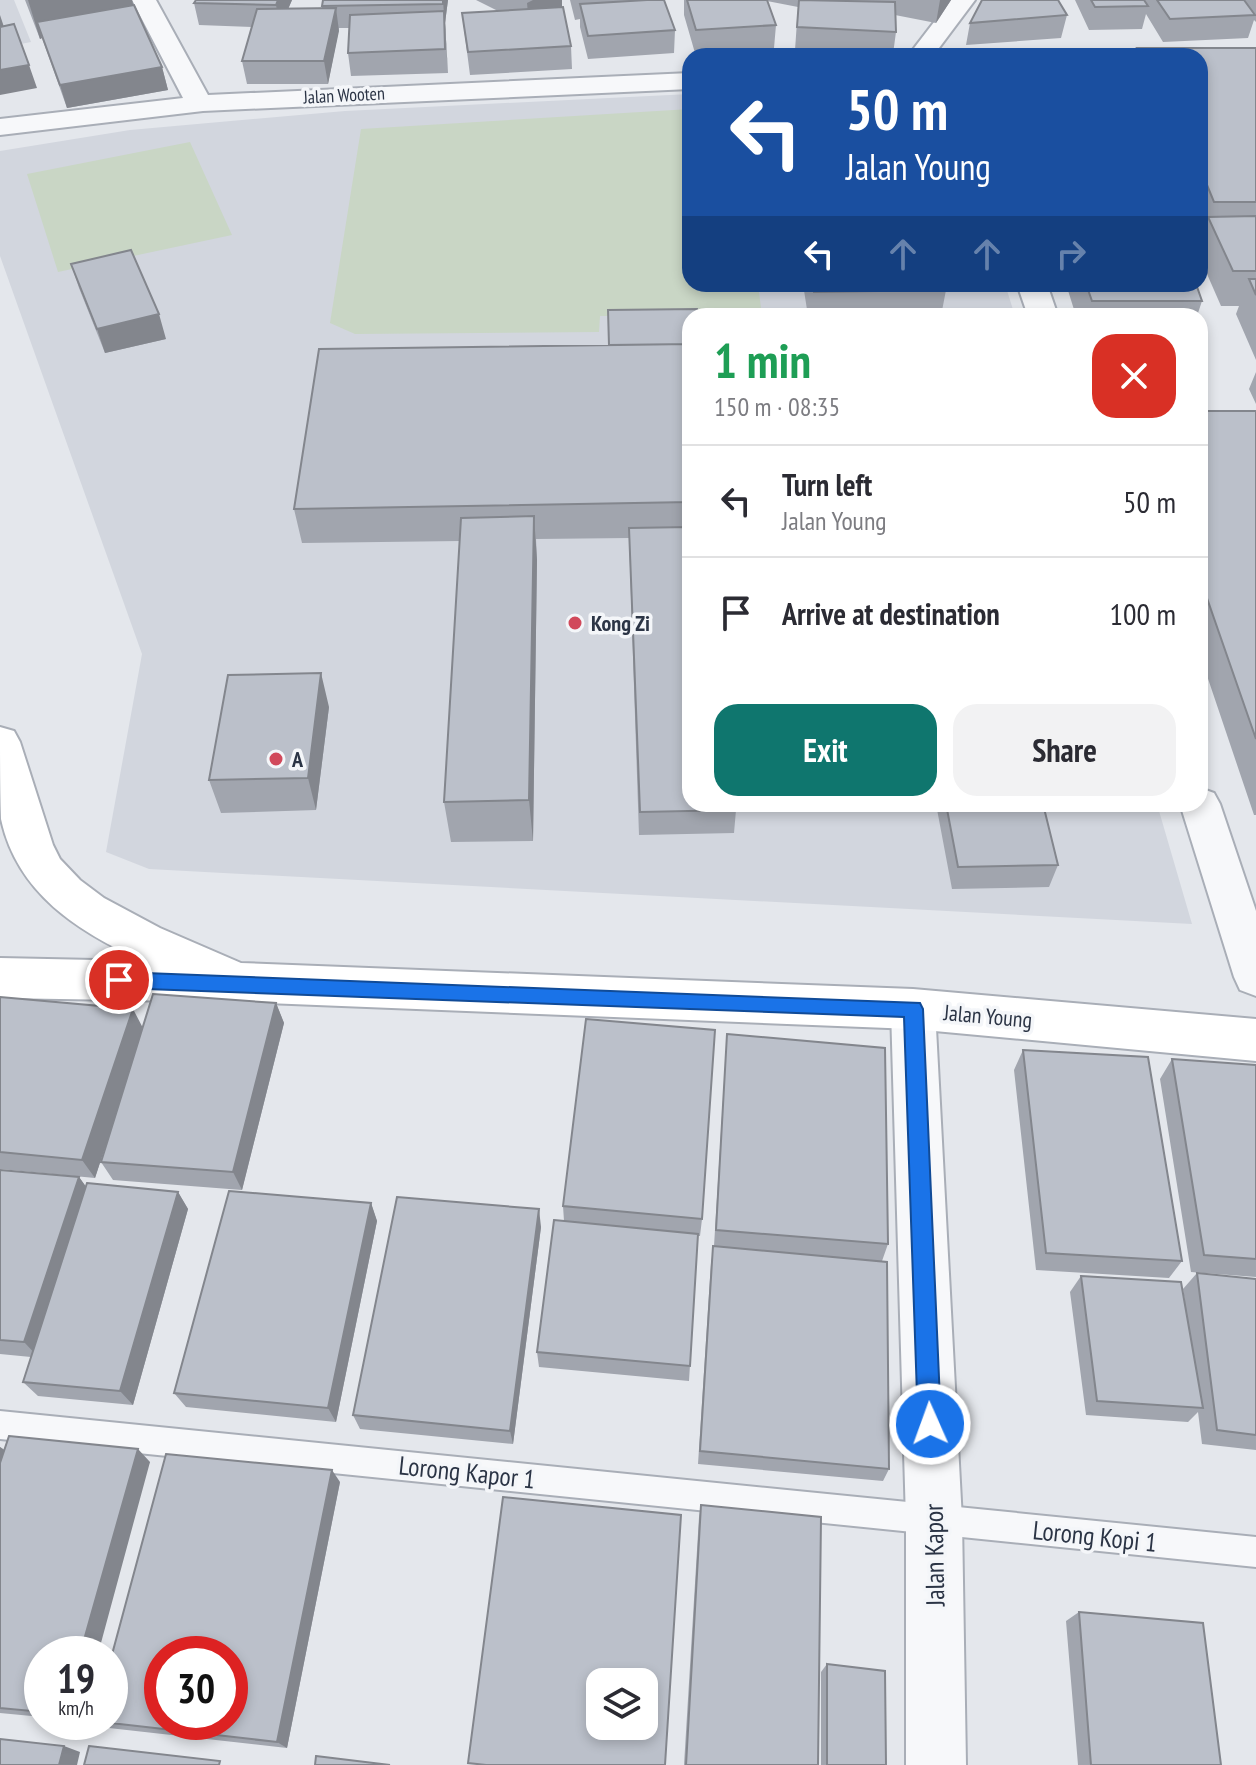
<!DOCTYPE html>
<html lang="en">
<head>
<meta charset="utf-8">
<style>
	:root { --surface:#fff; --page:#f2f2f3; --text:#2b2b33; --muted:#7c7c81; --line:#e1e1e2; --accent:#0f766e }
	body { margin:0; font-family:"PT Sans Narrow",sans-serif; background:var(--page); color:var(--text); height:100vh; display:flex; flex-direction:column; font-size:30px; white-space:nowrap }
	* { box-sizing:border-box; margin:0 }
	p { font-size:26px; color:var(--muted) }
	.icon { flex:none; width:44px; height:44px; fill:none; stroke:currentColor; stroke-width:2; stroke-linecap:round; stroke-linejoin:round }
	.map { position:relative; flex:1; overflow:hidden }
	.panel { position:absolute; left:682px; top:308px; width:526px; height:504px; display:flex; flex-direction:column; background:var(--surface); border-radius:24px; box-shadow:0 4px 12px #0003 }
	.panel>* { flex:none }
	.guide { position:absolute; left:682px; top:48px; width:526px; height:244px; border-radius:24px; box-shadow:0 4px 12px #0003; background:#1a4fa0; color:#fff; overflow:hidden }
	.fabs { position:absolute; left:586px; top:1668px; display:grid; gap:16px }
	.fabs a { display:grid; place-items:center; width:72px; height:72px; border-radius:16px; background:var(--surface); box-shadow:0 4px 12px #0003; font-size:40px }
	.speed { position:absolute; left:24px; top:1636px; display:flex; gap:16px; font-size:40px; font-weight:700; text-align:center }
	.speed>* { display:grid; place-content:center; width:104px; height:104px; border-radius:50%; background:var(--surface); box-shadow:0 4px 12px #0003; line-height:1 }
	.speed small { font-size:20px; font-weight:400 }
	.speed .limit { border:12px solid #d22; background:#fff; color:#111 }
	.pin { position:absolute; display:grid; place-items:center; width:68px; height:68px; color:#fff; margin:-34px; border:4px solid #fff; border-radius:50%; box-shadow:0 2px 8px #0007 }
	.me { position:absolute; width:88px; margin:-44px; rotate:358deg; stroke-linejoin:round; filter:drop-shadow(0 0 6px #0008) }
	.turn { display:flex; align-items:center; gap:28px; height:168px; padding:0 32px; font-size:36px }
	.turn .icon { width:104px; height:104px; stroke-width:2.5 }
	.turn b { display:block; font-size:56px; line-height:68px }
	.lanes { display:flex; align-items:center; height:76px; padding:0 32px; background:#0003; justify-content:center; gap:40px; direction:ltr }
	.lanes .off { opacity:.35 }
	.round { display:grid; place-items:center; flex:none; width:84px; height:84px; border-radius:24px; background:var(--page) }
	.overview { display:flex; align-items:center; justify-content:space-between; height:136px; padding:0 32px }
	h1 { font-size:48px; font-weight:600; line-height:60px; color:#1e9e55 }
	.cta { display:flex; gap:16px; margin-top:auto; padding:16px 32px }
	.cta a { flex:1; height:92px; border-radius:24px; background:var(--accent); color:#fff; font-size:32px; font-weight:600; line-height:92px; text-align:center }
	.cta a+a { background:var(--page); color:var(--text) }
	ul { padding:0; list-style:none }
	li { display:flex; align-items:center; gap:24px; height:112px; padding:0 32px; border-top:2px solid var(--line) }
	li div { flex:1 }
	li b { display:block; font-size:30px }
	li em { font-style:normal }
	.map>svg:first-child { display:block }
</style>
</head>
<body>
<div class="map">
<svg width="1256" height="1765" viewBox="0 0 1256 1765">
	<rect width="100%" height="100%" fill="#e4e7ec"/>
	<!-- built -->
	<path fill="#d2d6de" d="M0 0H14L31 42 0 48Z
		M690 94V284H1005L1015 316H690V804H1157L1192 924 149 869 106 852 142 654 0 256V151L130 130 345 111Z"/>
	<!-- green -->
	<path fill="#c9d6c5" d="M690 109V284H758L762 316H600L599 332 355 334 330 323 361 129Z
		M190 142 232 235 58 272 27 174Z"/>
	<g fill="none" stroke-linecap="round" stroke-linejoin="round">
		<!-- service casing -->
		<g stroke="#a9aeb7" stroke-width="4">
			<path id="service" d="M0 1411 1256 1537V1567L0 1439Z"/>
		</g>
		<!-- minor casing -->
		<g stroke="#a9aeb7" stroke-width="4">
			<path id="minor" d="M132 0H156L208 95 690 73V89L203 111 0 135V119L183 98Z
				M951 0H975L933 56H908Z
				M1017 284H1047L1058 316H1028Z
				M1200 788 1214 793 1220 804 1256 911V996L1240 990 1234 977 1180 804H1200Z
				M913 990 929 995 935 1009 962 1520 966 1765H906V1520L891 1009 897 995Z"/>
		</g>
		<!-- secondary casing -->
		<g stroke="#a9aeb7" stroke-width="4">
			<path id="secondary" d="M0 727 14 731 20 742 53 845 60 859 80 880 104 898 160 928 241 963 913 989 1256 1019V1061L913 1029 239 1002 0 998V958L143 961C78 932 17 893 1 819 0 791 0 756 0 727Z"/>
		</g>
		<!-- service -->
		<use href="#service" fill="#f7f8fa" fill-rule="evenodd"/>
		<!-- minor -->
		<use href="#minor" fill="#f7f8fa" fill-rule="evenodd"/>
		<!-- secondary -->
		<use href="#secondary" fill="#fff" fill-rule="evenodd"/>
	</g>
	<!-- wall -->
	<path fill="#a1a5ae" d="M25 0H132L162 67 168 90 67 108 42 38 40 39Z
		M292 0 288 9 322 8V6L448 0 445 23 448 73 351 76 348 53 349 28H339L328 84H247L242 61 252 27 199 25 194 3Z
		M476 0H562V7L571 46 572 69 470 75 462 13 498 11Z
		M570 0H664L675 30 674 53 588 59 580 27V19L575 20Z
		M684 0H951L936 23 895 15 896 32 893 54 795 50 798 7 767 1 776 25 774 48 695 53 684 15Z
		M1075 0H1256V22L1254 20 1248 38 1163 42 1146 14 1142 29 1089 30Z
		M1067 15 1061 38 966 45 970 23Z
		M1137 48H1256V360L1236 314 1239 306H1221L1200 258V242L1202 235 1200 229V56H1135Z
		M71 264 166 339 105 353 79 288Z
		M803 284H944L946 290 941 316H808Z
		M1066 284H1196L1202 301 1197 316H1076Z
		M690 316V804L736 810 734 833 639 835 629 538 536 539 537 560 533 841 451 842 444 802 460 541 302 543 294 509 609 345Z
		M1256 372V404L1249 389Z
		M1200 411H1256V815H1254L1200 655Z
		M329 707 316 810 221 813 209 780Z
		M936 804H1043L1058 865 1049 887 952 889Z
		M0 997 143 1027 276 1003 284 1023 242 1190 113 1180 101 1162 109 1134 95 1178 0 1169Z
		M727 1034 888 1244 882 1261 889 1469 883 1481 698 1464 711 1263 714 1246Z
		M1023 1050 1182 1261 1169 1278 1036 1270 1014 1070Z
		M1172 1059 1256 1065V1277L1191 1272 1160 1079Z
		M0 1170 79 1177 86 1187 178 1192 188 1209 133 1405 38 1396 23 1382 31 1357 0 1354Z
		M371 1203 377 1221 336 1422 186 1407 174 1393Z
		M563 1206 702 1219 700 1236H698L689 1381 539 1367 537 1352 564 1221Z
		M541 1227 513 1444 360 1429 353 1415Z
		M1197 1273 1256 1279V1450L1202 1444 1198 1412 1188 1422 1086 1415 1070 1292 1081 1276 1185 1302 1183 1289Z
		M0 1447 4 1450 150 1462 42 1654V1717L0 1713Z
		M340 1482 287 1748 109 1728 96 1722H110Z
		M701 1505 818 1765H684L699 1517Z
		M1079 1612 1221 1765H1078L1066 1621Z
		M827 1664 886 1765H821V1672Z"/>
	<!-- shaded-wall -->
	<path fill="#83868d" d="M28 0H132L137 21 37 22 42 38 40 39Z
		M278 0H292L280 28 276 5Z
		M443 0H448L445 23 448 73Z
		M533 0H562V10L529 25 527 3Z
		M940 0H951L936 23Z
		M336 8 339 31 328 84 324 61Z
		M0 15 10 45 0 47Z
		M29 65 37 88 0 95V70Z
		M162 67 168 90 67 108 60 85Z
		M159 314 166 339 105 353 97 329Z
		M534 516 537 560 533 841 529 800Z
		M321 673 329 707 316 810 308 778Z
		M276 1003 284 1023 242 1190 233 1172Z
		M133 1009 144 1030 95 1178 82 1160Z
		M79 1177 92 1195 39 1358 24 1342Z
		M178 1192 188 1209 133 1405 120 1391Z
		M371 1203 377 1221 336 1422 328 1408Z
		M539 1209 541 1227 513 1444 510 1431Z
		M0 1447 6 1451 0 1470Z
		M138 1449 150 1462 98 1654H80Z
		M332 1470 340 1482 287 1748 277 1742Z
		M64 1746 80 1752 77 1765H59Z"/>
	<!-- building -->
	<path fill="#bbc0ca" stroke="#83868d" stroke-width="2" fill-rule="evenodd" d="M196 0H278L276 5 194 3Z
		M323 0H443V4L322 6Z
		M647 0H664L675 30 588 36 580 4Z
		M687 0H767L776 25 696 30Z
		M799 0 895 2 896 32 797 27Z
		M982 0H1058L1067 15 970 23Z
		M1091 0H1144L1148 6 1095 7Z
		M1157 0H1244L1255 15 1170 19Z
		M134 5 162 67 60 85 37 22Z
		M563 7 571 46 468 52 462 13Z
		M336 8 324 61H242L257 9Z
		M444 11 445 49 348 53 350 15Z
		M14 24 29 65 0 70V27Z
		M1137 48H1256V202H1214L1200 168V56H1141Z
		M1256 216V271H1233L1208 217Z
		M131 250 159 314 97 329 71 264Z
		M1249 279H1256V295Z
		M813 284H944L946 290 814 292Z
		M1086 284H1196L1202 301H1092Z
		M697 309 698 316H690V344L609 345 608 310Z
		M690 344V502L294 509 319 349Z
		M1200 411H1256V739L1200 578Z
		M534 516 529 800 444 802 461 518Z
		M690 527V804H736V810L640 812 629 528Z
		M321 673 308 778 209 780 228 675Z
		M946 804H1043L1058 865 958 867Z
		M153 994 276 1003 233 1172 101 1162Z
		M0 997 133 1009 82 1160 0 1152Z
		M586 1019 715 1030 702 1219 563 1206Z
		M727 1034 885 1048 888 1244 716 1230Z
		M1023 1050 1148 1057 1182 1261 1046 1253Z
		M1172 1059 1256 1065V1259L1204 1255Z
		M0 1170 79 1177 24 1342 0 1340Z
		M87 1183 178 1192 120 1391 23 1382Z
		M229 1191 371 1203 328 1408 174 1393Z
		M397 1197 539 1209 510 1431 353 1415Z
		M554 1220 698 1234 690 1366 537 1352Z
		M713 1246 887 1262 889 1469 700 1451Z
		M1197 1273 1256 1279V1435L1217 1430Z
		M1081 1276 1181 1282 1203 1408 1097 1401Z
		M9 1436 138 1449 80 1654H42V1712L0 1708V1463Z
		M166 1454 332 1470 277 1742 102 1722H110V1662ZM162 1654H230V1722H162Z
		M503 1497 681 1515 665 1765H486L468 1763ZM600 1682H644V1726H600Z
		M701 1505 821 1517 818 1765H686Z
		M1079 1612 1203 1623 1221 1765H1091Z
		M827 1664 885 1671 886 1765H827Z
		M0 1739 64 1746 59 1765H0Z
		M89 1746 220 1761 219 1765H84Z
		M316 1756 390 1765H315Z"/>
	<!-- route -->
	<path fill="#1a73e8" stroke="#114b97" stroke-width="2" d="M119 972 920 1003 923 1009 941 1424 938 1432 930 1435 922 1432 918 1424 904 1017 119 988 112 986 110 980 112 974Z"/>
	<!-- markers -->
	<g fill="#d1495b" stroke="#f4f6f9" stroke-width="3">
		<circle cx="575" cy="623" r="8"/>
		<circle cx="276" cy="759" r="8"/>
	</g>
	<g text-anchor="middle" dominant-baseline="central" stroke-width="7" stroke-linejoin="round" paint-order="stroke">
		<!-- far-street labels -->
		<g font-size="18" fill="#2b3445" stroke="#f4f6f9">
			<text transform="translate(344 95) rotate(-3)">Jalan Wooten</text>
		</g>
		<!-- poi labels -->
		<g font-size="22" font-weight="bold" fill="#2b3445" stroke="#f4f6f9" text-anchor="start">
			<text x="591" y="623">Kong Zi</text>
			<text x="292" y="759">A</text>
		</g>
		<!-- street labels -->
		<g font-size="22" fill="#2b3445" stroke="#f4f6f9">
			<text transform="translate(988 1016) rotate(5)">Jalan Young</text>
		</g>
		<!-- near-street labels -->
		<g font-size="26" fill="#2b3445" stroke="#f4f6f9">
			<text transform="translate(467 1472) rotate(6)">Lorong Kapor 1</text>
			<text transform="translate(1095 1536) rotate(6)">Lorong Kopi 1</text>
			<text transform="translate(934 1555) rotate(-91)">Jalan Kapor</text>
		</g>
	</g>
</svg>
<div class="fabs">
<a><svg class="icon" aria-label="layers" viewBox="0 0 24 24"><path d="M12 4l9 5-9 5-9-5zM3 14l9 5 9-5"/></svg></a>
</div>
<div class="speed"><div>19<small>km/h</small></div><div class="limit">30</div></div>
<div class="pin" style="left:119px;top:980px;background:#d93025"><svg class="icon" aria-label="arrive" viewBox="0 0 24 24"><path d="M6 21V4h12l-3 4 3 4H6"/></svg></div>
<svg class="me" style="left:930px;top:1424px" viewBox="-20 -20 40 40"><circle r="17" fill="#1a73e8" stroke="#fff" stroke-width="3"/><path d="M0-11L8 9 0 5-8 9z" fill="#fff"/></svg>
<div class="guide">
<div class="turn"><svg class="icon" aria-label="left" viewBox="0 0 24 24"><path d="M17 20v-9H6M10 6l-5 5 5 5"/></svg><div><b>50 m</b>Jalan Young</div></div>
<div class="lanes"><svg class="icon" aria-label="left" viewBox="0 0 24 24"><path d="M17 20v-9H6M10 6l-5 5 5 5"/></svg><svg class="icon off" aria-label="ahead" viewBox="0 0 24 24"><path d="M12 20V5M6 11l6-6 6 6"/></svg><svg class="icon off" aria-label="ahead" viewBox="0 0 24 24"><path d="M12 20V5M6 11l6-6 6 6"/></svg><svg class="icon off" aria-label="right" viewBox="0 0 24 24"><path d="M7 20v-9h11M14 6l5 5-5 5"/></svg></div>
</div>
<section class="panel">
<div class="overview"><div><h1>1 min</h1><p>150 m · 08:35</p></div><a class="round" style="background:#d93025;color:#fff"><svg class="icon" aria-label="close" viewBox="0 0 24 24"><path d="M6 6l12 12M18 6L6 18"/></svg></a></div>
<ul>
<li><svg class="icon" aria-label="left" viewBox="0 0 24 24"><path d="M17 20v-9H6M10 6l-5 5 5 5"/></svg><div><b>Turn left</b><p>Jalan Young</p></div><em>50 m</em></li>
<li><svg class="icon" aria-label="arrive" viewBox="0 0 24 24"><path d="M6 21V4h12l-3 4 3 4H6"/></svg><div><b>Arrive at destination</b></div><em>100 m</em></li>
</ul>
<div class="cta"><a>Exit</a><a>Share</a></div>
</section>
</div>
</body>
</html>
